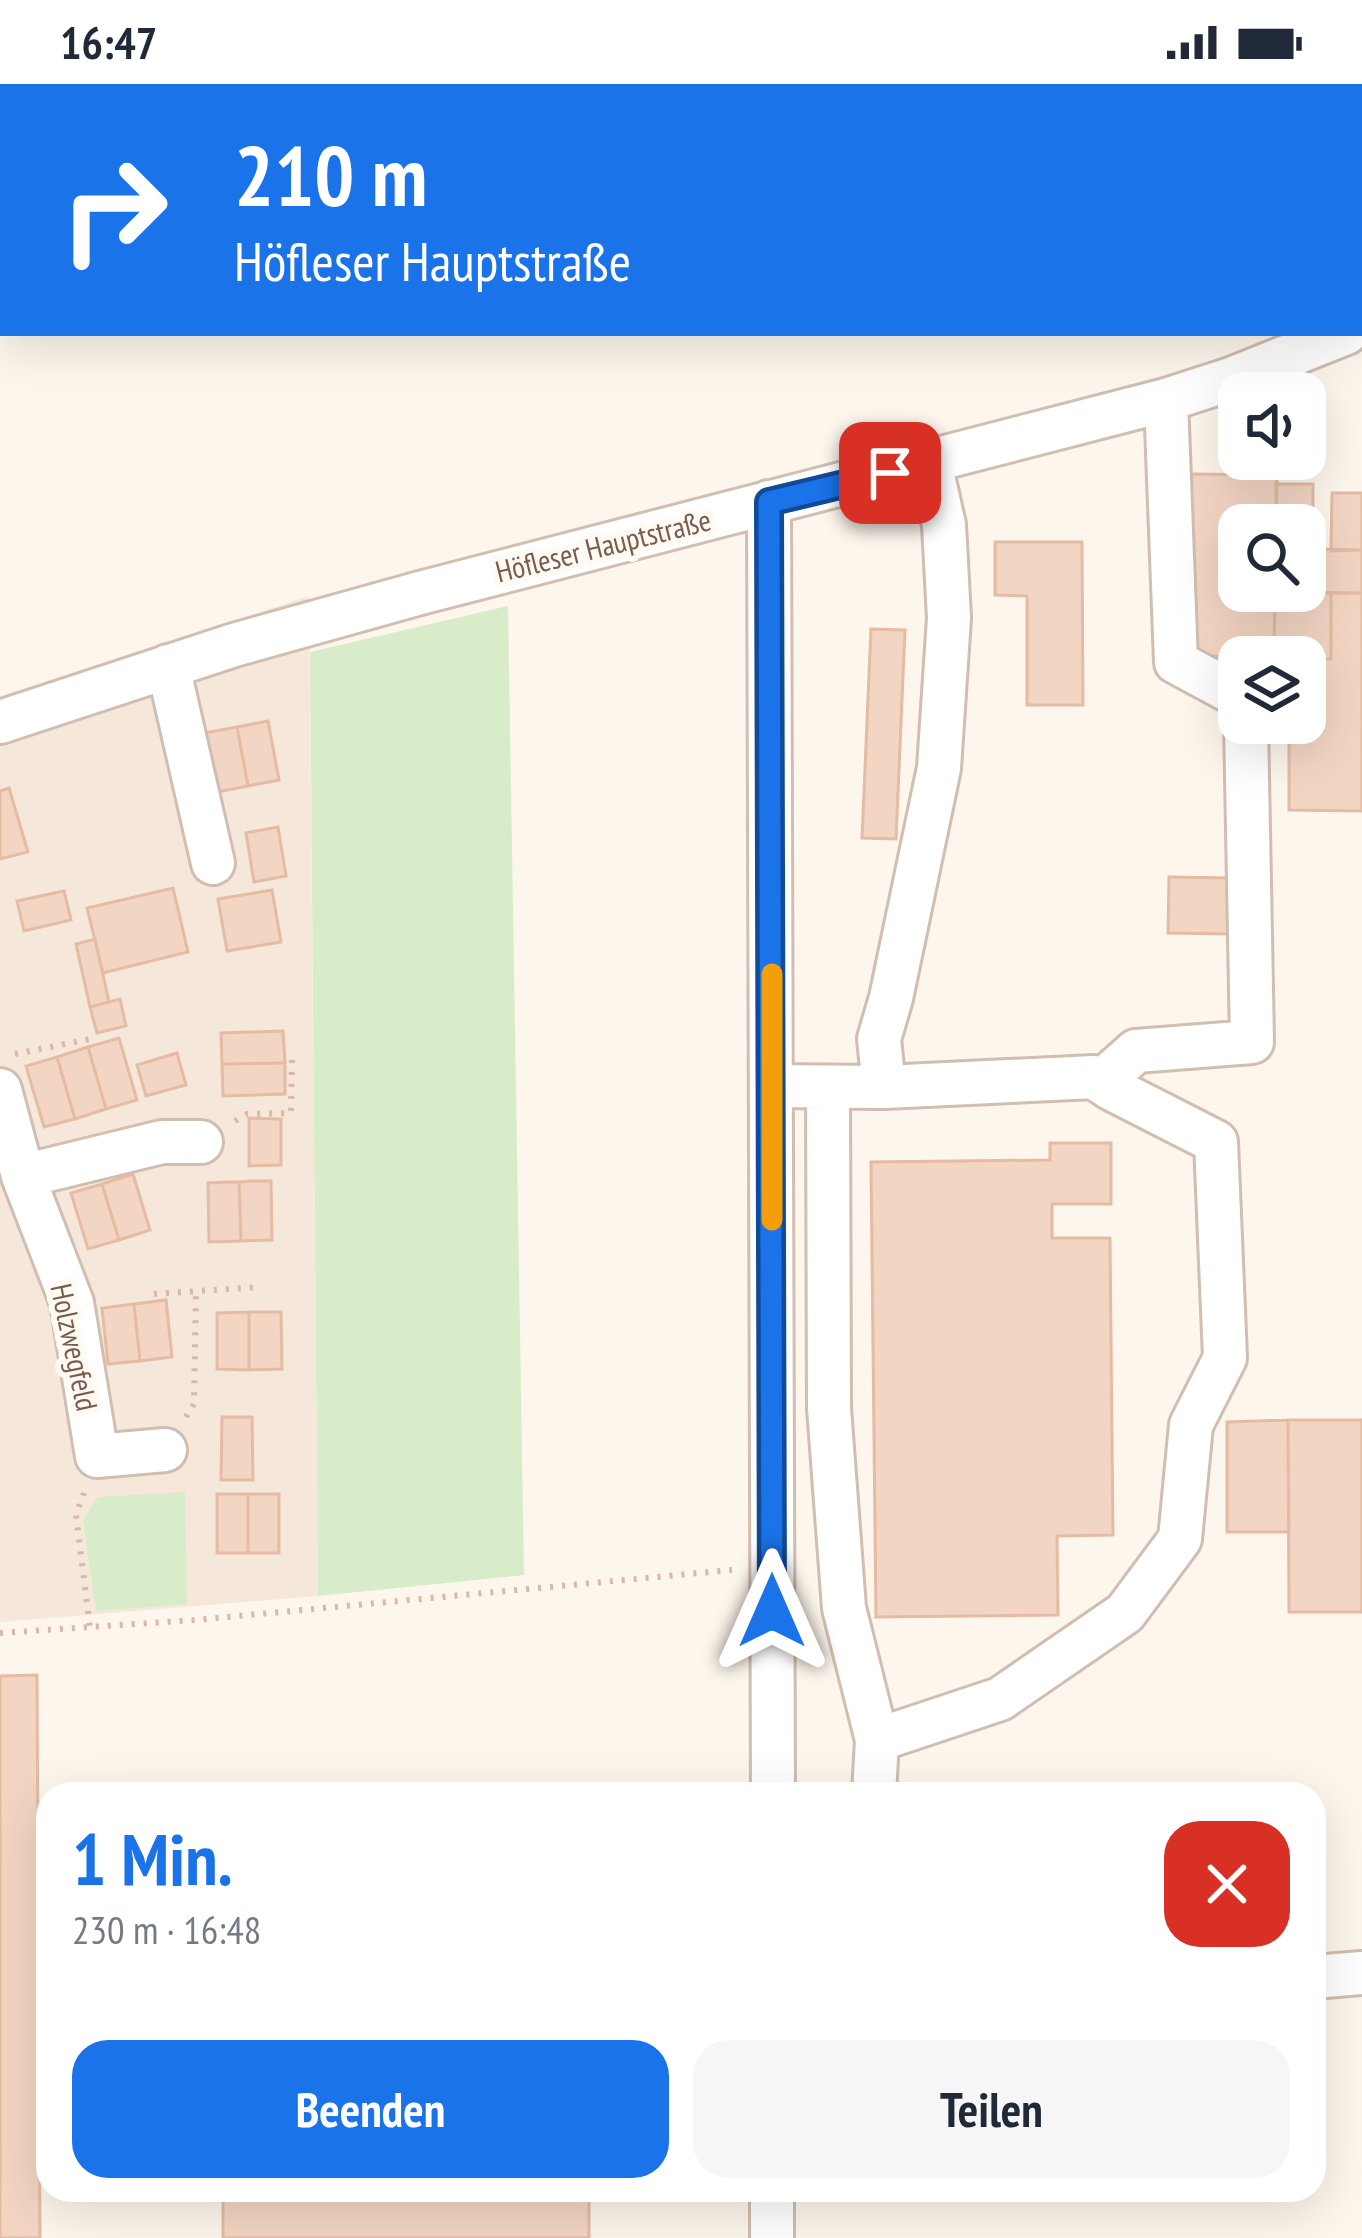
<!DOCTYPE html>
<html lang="de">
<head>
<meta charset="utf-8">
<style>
	:root { --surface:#fff; --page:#f6f6f7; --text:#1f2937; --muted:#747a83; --accent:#1a73e8 }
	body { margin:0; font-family:"PT Sans Narrow",sans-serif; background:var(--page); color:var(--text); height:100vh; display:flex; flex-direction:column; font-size:45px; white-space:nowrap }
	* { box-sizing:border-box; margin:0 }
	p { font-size:39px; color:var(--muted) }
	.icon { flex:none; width:66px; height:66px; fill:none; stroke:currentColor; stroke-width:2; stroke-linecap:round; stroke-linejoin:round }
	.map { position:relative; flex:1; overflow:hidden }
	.drawer { position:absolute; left:36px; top:1698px; width:1290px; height:420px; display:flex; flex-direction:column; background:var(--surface); border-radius:36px; box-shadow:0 12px 48px #0002 }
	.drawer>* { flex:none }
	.guide { position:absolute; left:0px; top:0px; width:1362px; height:252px; box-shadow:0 12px 48px #0002; background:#1a73e8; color:#fff; overflow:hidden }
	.fabs { position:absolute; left:1218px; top:288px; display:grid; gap:24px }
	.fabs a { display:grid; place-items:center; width:108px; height:108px; border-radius:24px; background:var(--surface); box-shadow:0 12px 48px #0002; font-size:60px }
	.pin { position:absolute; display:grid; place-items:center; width:102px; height:102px; color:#fff; margin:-51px; border-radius:24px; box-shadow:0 6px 18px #0006 }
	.me { position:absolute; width:132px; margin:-66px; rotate:0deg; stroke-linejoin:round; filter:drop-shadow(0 0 9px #0008) }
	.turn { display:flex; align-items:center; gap:42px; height:252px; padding:0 36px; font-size:54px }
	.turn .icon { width:156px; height:156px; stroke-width:2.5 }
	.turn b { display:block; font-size:84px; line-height:102px }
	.round { display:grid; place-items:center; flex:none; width:126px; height:126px; border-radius:36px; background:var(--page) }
	.overview { display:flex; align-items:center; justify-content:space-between; height:204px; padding:0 36px }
	h1 { font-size:72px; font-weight:600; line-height:90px; color:var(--accent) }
	.primary-button { display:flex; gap:24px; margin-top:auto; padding:24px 36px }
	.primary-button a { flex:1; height:138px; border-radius:36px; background:var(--accent); color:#fff; font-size:48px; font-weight:600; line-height:138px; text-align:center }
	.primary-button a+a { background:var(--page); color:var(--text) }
	.status { display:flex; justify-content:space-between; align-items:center; height:84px; padding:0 60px; background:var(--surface); direction:ltr }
	.status svg { height:33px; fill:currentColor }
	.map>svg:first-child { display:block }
</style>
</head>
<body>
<div class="status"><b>16:47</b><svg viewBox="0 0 49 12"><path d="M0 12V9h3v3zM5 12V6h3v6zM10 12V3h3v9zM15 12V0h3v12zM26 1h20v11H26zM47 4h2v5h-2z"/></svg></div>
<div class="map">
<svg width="1362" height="2154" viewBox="0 0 1362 2154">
	<rect width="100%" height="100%" fill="#fdf6ec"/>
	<!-- residential -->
	<path fill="#f5e8da" d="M1178 0H1362V211L1359 212V3H1179Z
		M309 512 318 1512 0 1538V613Z"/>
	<!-- green -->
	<path fill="#d8ecc9" d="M508 522 524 1491 318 1512 310 568Z
		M185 1408 187 1520 96 1527 83 1436 98 1413Z"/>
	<!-- building -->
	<path fill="#f3d5c3" stroke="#e6bba3" stroke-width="3" d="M1362 16V74L1359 75V17Z
		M1362 99V153L1359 154V100Z
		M1191 390 1277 391 1276 441H1239V507H1275L1274 573 1190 572Z
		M1276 400H1313V465H1305V441H1276Z
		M1332 409H1362V466L1331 467Z
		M995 458H1082L1083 621H1027V512L995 511Z
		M1305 465 1362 466V509L1275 508 1305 507Z
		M1275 508 1331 509V575L1274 573Z
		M1331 509H1362V727L1289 726V639H1305V575H1331Z
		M871 545 905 546 896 755 862 754Z
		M268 637 279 696 248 702 237 643Z
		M237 643 248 702 217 708 205 649Z
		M9 704 28 768 0 775V707Z
		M278 743 286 792 254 798 246 749Z
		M1169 793 1233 794 1232 850 1168 849Z
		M173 804 188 868 103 889 87 824Z
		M272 806 281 858 227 867 218 815Z
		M64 807 71 836 24 847 17 817Z
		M95 855 109 918 90 923 76 860Z
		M120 915 126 942 97 949 90 923Z
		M283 947 285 979 222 980 221 949Z
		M119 954 137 1016 106 1025 88 963Z
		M88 963 106 1025 75 1035 57 973Z
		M177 969 186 1001 146 1012 137 981Z
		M57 973 75 1035 44 1043 26 982Z
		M285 979V1010L223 1012 222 980Z
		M249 1034 281 1035V1081L249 1082Z
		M1050 1059H1111V1120H1052V1154H1110L1113 1451 1057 1452 1058 1531 876 1533 871 1078 1050 1076Z
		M133 1090 150 1146 119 1156 102 1100Z
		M250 1097H271L272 1156 241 1157 239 1098Z
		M229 1098H239L241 1157 209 1158 208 1099Z
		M102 1100 119 1156 88 1165 71 1109Z
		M166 1216 172 1273 140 1277 134 1220Z
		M134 1220 140 1277 108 1280 102 1224Z
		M249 1228H281L282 1285 249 1286Z
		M249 1228V1286L217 1285V1229Z
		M222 1333H252L253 1396H221Z
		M1288 1336 1289 1448H1227V1338Z
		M1288 1336H1362V1528H1289Z
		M217 1410H248V1469H217Z
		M248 1410H279V1469H248Z
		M37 1591 40 2154H0V1592Z
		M223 2106H589V2154H223Z"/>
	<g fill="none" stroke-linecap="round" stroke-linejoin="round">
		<!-- minor casing -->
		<g stroke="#d1beb0" stroke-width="48">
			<path id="minor" d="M1166 316 1176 578 1239 612
				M769 418 773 1710
				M168 582 213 779
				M0 638 234 561 420 509 1166 316 1231 295 1346 249
				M1101 998 1136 967 1252 958 1246 639
				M772 1002 884 1003 1094 993 1110 1004 1216 1058 1225 1274 1191 1341 1180 1455 1125 1529 1000 1615 877 1656
				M828 1003 829 1324 844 1524 877 1656 874 1710
				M884 1003 879 955 891 914 939 684 949 534 944 441 930 379
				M0 1006 23 1092 72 1219 97 1372 165 1366
				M23 1092 162 1058H201
				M1314 1893 1362 1889
				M772 2154V2106"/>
		</g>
		<!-- path -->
		<path stroke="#d9b8a5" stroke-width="6" stroke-dasharray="3 9" stroke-linecap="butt" d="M15 970 95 954
			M235 1037 247 1030 291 1029 292 971
			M154 1210 259 1203
			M186 1333 194 1320 196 1207
			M84 1409 76 1431 90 1543
			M0 1549 195 1536 732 1486"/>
		<!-- minor -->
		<use href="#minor" stroke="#fff" stroke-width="42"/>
	</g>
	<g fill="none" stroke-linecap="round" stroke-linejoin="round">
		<!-- route casing -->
		<g stroke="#114b97" stroke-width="30">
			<path id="route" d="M772 1527 769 418 890 389"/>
		</g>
		<!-- route -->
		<use href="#route" stroke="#1a73e8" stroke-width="21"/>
		<!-- slow -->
		<path stroke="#f59e0b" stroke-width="21" d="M772 890V1136"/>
	</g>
	<g text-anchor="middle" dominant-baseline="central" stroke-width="12" stroke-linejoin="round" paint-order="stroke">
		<!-- street labels -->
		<g font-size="30" fill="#7a5c4d" stroke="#fffaf3">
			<text transform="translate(603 461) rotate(-14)">Höfleser Hauptstraße</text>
			<text transform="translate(75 1263) rotate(78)">Holzwegfeld</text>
		</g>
	</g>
</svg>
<div class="fabs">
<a><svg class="icon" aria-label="sound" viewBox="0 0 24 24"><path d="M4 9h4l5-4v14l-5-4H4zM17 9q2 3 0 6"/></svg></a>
<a><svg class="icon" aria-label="search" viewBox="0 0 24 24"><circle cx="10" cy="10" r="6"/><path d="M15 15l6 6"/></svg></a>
<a><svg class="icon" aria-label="layers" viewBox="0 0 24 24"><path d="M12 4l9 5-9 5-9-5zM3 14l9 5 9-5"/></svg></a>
</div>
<div class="pin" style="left:890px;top:389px;background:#d93025"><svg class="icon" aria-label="arrive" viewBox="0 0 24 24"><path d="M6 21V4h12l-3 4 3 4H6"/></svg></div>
<svg class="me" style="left:772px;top:1527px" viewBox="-20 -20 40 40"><path d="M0-17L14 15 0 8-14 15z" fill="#1a73e8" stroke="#fff" stroke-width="4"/></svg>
<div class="guide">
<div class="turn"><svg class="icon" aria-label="right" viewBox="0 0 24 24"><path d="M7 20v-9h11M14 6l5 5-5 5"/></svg><div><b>210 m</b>Höfleser Hauptstraße</div></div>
</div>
<section class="drawer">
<div class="overview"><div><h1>1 Min.</h1><p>230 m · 16:48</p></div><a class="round" style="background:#d93025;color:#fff"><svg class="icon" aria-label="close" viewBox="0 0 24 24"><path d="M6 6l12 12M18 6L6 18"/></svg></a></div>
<div class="primary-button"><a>Beenden</a><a>Teilen</a></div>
</section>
</div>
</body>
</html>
